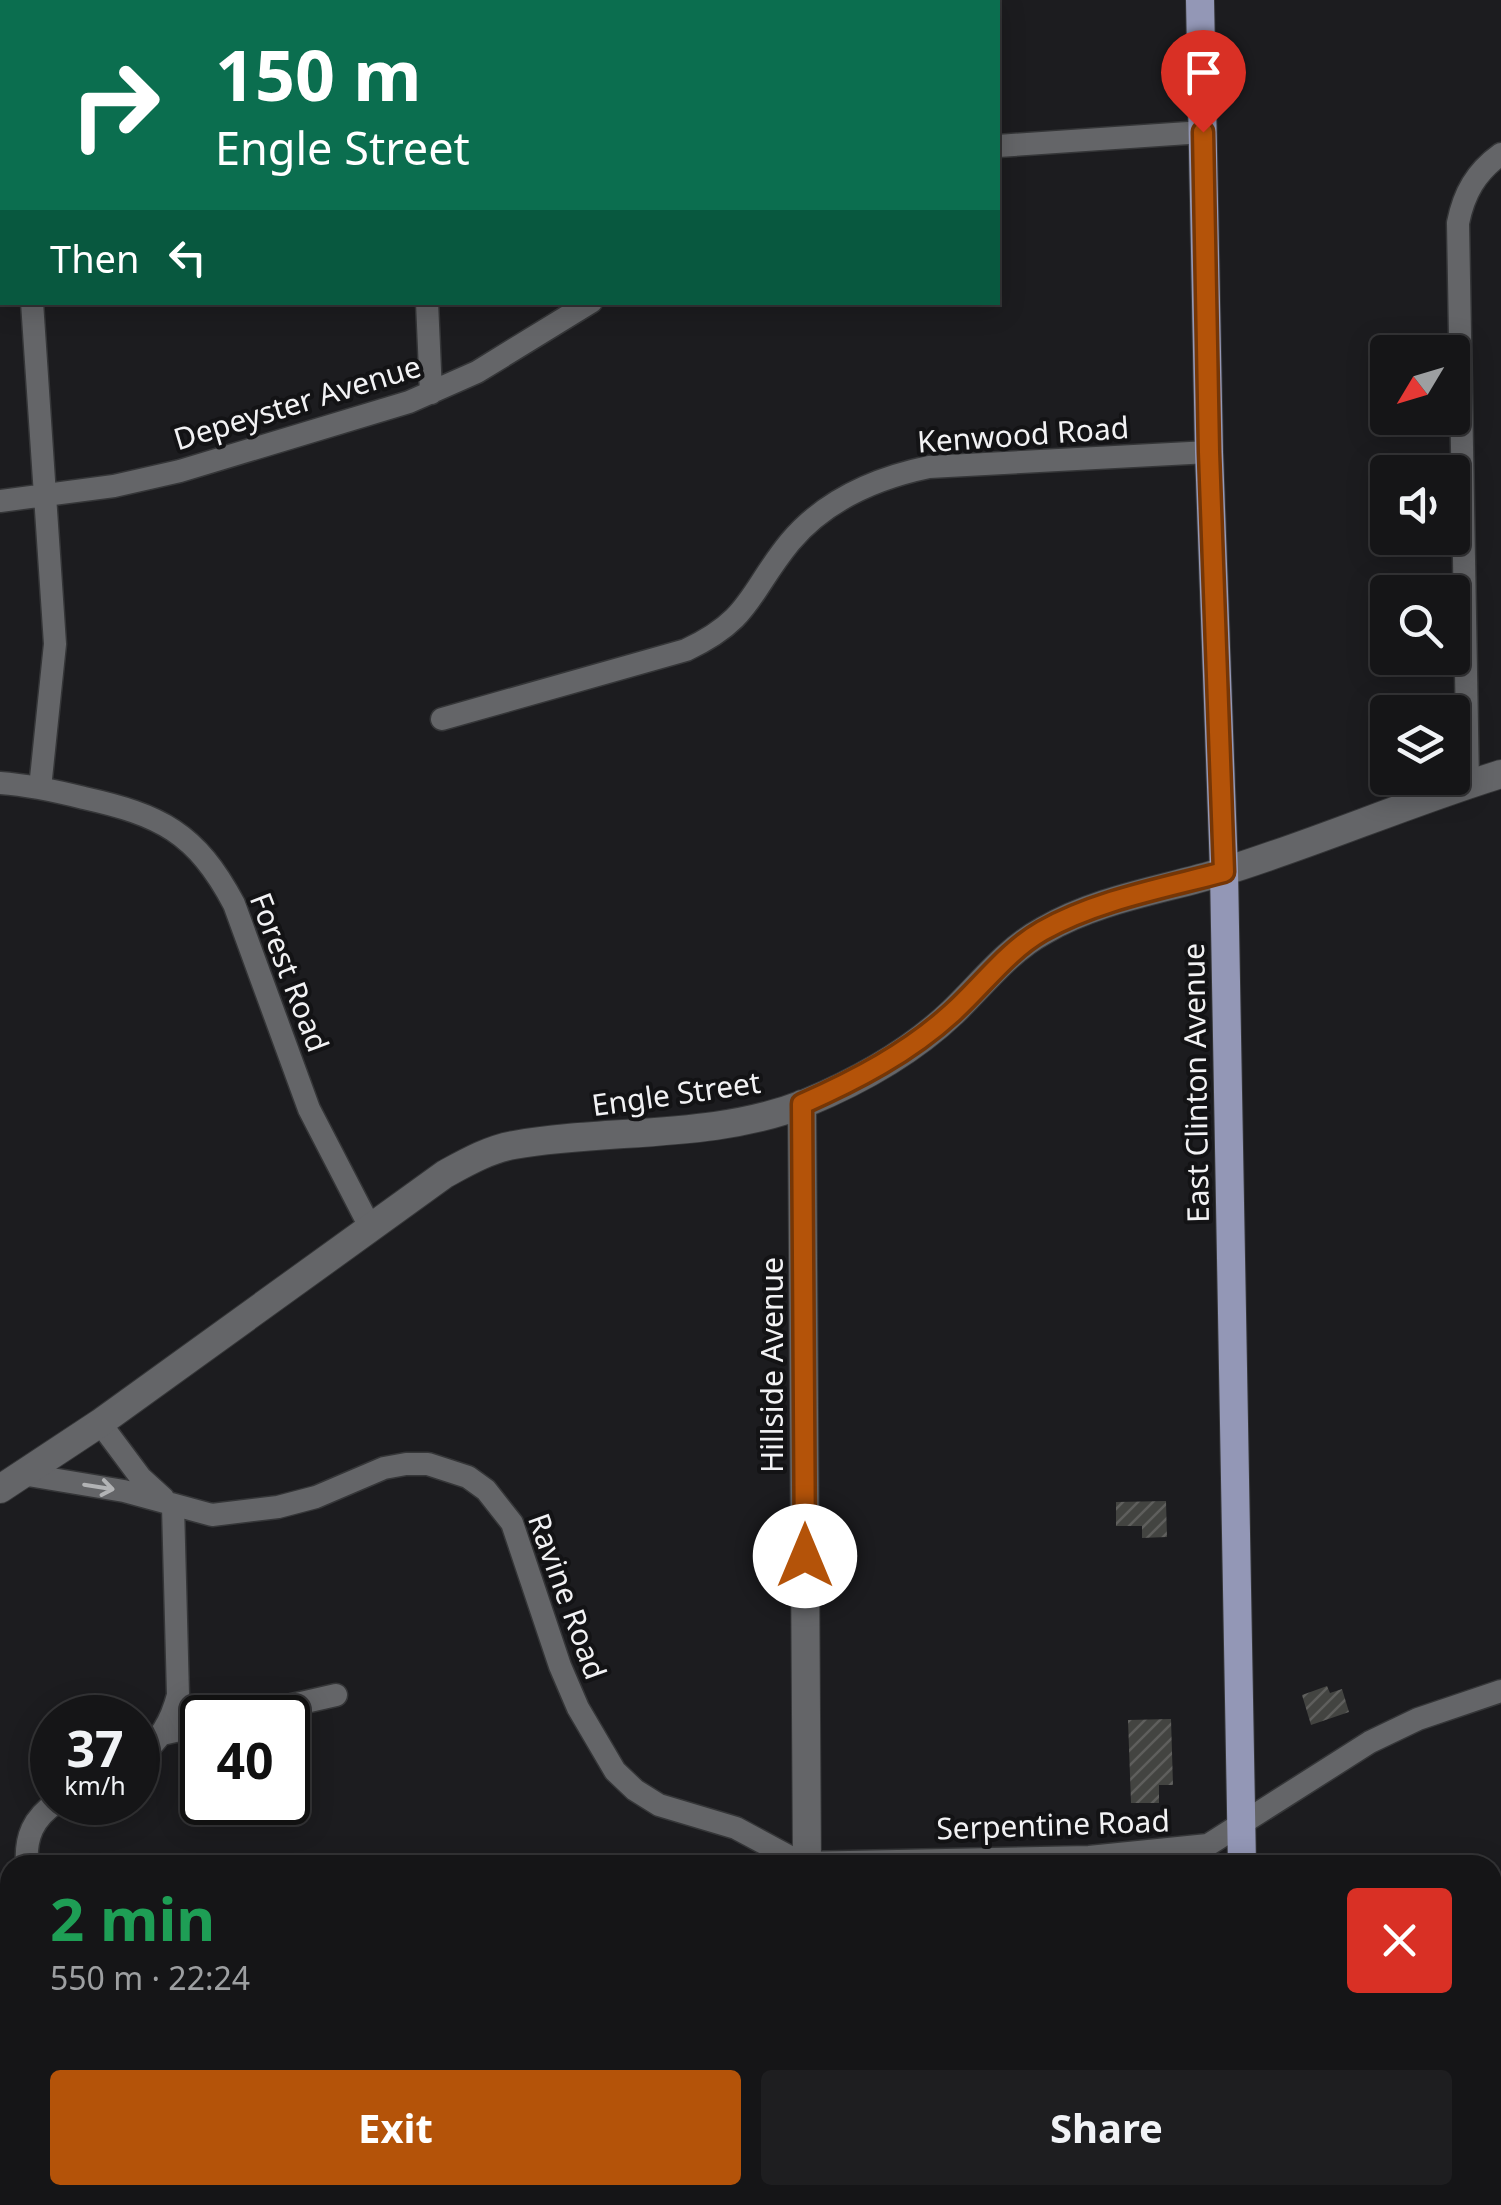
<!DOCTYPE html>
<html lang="en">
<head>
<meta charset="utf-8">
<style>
	:root { --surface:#151517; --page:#1e1e20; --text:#f1f3f6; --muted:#9d9fa1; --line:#343436; --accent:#b45309 }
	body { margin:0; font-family:"Noto Sans",sans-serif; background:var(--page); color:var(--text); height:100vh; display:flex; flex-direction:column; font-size:38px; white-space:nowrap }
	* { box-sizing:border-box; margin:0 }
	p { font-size:32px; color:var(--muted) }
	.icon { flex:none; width:55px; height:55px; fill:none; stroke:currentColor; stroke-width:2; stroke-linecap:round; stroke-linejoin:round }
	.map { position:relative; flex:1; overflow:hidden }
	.panel { position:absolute; left:0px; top:1855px; width:1502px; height:350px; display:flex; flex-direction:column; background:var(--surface); border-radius:30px 30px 0 0; box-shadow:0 5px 25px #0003,0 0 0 2px var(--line) }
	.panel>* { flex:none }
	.guide { position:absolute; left:0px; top:0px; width:1000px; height:305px; box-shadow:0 5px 25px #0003,0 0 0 2px var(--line); background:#0b6e4f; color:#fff; overflow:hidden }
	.needle { width:65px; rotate:232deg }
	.controls { position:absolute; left:1370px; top:335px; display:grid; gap:20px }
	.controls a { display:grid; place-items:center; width:100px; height:100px; border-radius:10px; background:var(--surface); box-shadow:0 5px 25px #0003,0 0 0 2px var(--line); font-size:50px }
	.speed { position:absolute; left:30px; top:1695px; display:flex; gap:20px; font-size:50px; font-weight:700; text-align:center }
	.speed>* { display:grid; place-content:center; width:130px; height:130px; border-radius:50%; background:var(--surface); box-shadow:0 5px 25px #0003,0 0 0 2px var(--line); line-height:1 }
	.speed small { font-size:25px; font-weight:400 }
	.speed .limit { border:5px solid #111; border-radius:15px; background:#fff; color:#111 }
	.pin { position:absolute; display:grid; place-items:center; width:85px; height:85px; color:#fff; margin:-102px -42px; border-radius:50% 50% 50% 0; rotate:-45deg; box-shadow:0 0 10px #0007 }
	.pin .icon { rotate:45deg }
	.me { position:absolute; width:110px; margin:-55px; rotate:0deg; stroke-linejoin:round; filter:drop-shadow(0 0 8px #0008) }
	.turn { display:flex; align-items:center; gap:35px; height:210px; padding:0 50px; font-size:45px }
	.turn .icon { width:130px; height:130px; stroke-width:2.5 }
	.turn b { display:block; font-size:70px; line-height:85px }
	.then { display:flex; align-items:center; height:95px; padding:0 50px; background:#0003; gap:20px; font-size:38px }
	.round { display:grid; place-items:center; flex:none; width:105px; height:105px; border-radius:10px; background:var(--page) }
	.summary { display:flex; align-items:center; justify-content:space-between; height:170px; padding:0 50px }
	h1 { font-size:60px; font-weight:700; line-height:75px; color:#1e9e55 }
	.cta { display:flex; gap:20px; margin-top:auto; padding:20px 50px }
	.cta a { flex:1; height:115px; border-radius:10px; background:var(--accent); color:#fff; font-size:40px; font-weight:700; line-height:115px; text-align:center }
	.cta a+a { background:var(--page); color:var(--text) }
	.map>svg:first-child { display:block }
</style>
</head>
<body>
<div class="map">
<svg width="1501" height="2205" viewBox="0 0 1501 2205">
	<defs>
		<pattern id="building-hatch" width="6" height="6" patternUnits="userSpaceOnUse" patternTransform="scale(2.5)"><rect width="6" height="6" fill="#434441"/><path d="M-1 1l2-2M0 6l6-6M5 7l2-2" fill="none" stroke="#5f5f5d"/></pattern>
	</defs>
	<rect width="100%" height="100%" fill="#1c1c1f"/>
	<!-- building -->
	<path fill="url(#building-hatch)" d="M1166 1501 1167 1537 1142 1538V1526H1116V1502Z
		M1327 1686 1330 1693 1342 1689 1349 1712 1311 1725 1302 1695Z
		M1171 1719 1173 1785H1159V1803H1131L1128 1720Z"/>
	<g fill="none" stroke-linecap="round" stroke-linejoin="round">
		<!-- service casing -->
		<g stroke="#353638" stroke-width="14">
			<path id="service" d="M1025 2195 1026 2205
				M1484 2195 1488 2205
				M1311 2205 1340 2195"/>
		</g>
		<!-- minor casing -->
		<g stroke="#353638" stroke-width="25">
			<path id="minor" d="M417 0V2
				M804 0V2
				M0 112 2 121
				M998 146 1203 132
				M32 302 55 644 40 788
				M427 302 431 393
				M0 501 114 486 180 471 409 402 477 372 591 302
				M442 719 686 650C752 619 749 592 790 542 826 499 876 478 929 467L1209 452
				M0 783C28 785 56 791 84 798 160 815 196 832 234 904L309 1109 370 1227
				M1468 784 1458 223C1464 193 1476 172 1501 154
				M100 1423 141 1478 163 1498
				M22 1474 124 1491 212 1515 278 1507 316 1497 384 1468 406 1464H428L468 1477 486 1490 512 1523 560 1666 578 1708 615 1771 635 1790 659 1805 736 1828 801 1863 1089 1857 1208 1845 1370 1742 1418 1719 1501 1691
				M235 1718 336 1695
				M162 1734 202 1725
				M138 1758C160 1740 171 1722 178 1695L173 1506
				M27 1865C25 1837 33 1818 57 1802
				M1492 1955 1501 1952
				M162 2195 166 2205
				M180 2205 203 2195"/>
		</g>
		<!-- tertiary casing -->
		<g stroke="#353638" stroke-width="30">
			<path id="tertiary" d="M802 1104 807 1865
				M0 1489 100 1423 445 1174C467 1162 490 1149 514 1145 610 1128 712 1140 806 1103 859 1081 912 1051 953 1012 982 984 1008 950 1043 931 1097 899 1163 890 1222 872 1316 843 1407 803 1501 774
				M809 2195 810 2205"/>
		</g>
		<!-- primary casing -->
		<g stroke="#353638" stroke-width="30">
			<path id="primary" d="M1200 0 1209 452 1224 871 1242 1865
				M1249 2195V2205"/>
		</g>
		<!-- service -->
		<use href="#service" stroke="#646568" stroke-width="11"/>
		<!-- minor -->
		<use href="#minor" stroke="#646568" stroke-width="22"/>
		<!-- tertiary -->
		<use href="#tertiary" stroke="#646568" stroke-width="28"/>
		<!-- primary -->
		<use href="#primary" stroke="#9397b6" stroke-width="28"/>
	</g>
	<!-- one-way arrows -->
	<defs><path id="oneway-shaft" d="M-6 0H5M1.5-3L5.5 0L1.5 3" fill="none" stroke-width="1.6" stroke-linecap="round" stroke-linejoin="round" transform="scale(2.5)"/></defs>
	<use stroke="#b2b3b5" href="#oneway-shaft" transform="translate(99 1487) rotate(9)"/>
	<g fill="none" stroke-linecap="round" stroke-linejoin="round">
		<!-- route casing -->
		<g stroke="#753606" stroke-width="25">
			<path id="route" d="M805 1556 802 1104C856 1080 908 1053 952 1013 982 986 1007 951 1042 931 1097 900 1164 888 1224 872L1209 452 1203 132"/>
		</g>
		<!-- route -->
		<use href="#route" stroke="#b45309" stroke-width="18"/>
	</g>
	<g text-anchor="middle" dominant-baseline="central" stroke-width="8" stroke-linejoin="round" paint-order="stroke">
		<!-- street labels -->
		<g font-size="30" fill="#f2f2f4" stroke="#131315">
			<text transform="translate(297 402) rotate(-17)">Depeyster Avenue</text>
			<text transform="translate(1023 434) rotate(-4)">Kenwood Road</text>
			<text transform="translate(290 972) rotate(69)">Forest Road</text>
			<text transform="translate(1195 1083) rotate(-91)">East Clinton Avenue</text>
			<text transform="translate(676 1093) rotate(-8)">Engle Street</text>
			<text transform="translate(771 1365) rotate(-90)">Hillside Avenue</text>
			<text transform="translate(568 1596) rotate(70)">Ravine Road</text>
			<text transform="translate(1053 1824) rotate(-2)">Serpentine Road</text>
		</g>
	</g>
</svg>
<div class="controls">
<a><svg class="needle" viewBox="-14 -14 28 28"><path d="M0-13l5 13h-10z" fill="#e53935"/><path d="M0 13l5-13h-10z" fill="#9d9fa1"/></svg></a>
<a><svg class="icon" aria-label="sound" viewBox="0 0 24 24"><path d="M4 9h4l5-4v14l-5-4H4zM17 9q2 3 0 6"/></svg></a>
<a><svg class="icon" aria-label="search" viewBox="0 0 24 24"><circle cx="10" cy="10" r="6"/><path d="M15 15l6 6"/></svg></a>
<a><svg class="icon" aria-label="layers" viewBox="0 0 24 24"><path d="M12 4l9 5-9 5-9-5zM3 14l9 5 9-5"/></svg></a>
</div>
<div class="speed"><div>37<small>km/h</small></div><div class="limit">40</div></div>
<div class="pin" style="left:1203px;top:132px;background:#d93025"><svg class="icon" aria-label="arrive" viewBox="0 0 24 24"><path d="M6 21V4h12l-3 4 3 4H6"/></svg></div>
<svg class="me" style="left:805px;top:1556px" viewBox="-20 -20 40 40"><circle r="19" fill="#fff"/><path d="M0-13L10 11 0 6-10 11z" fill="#b45309"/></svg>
<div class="guide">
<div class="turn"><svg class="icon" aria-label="right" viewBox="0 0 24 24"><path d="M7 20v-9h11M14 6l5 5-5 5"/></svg><div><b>150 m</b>Engle Street</div></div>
<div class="then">Then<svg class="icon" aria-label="left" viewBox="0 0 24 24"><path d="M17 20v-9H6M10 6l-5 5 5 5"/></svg></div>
</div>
<section class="panel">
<div class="summary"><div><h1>2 min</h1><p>550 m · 22:24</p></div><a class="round" style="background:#d93025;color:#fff"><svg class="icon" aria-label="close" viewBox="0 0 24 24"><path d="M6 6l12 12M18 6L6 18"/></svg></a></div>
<div class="cta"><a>Exit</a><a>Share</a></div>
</section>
</div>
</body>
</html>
